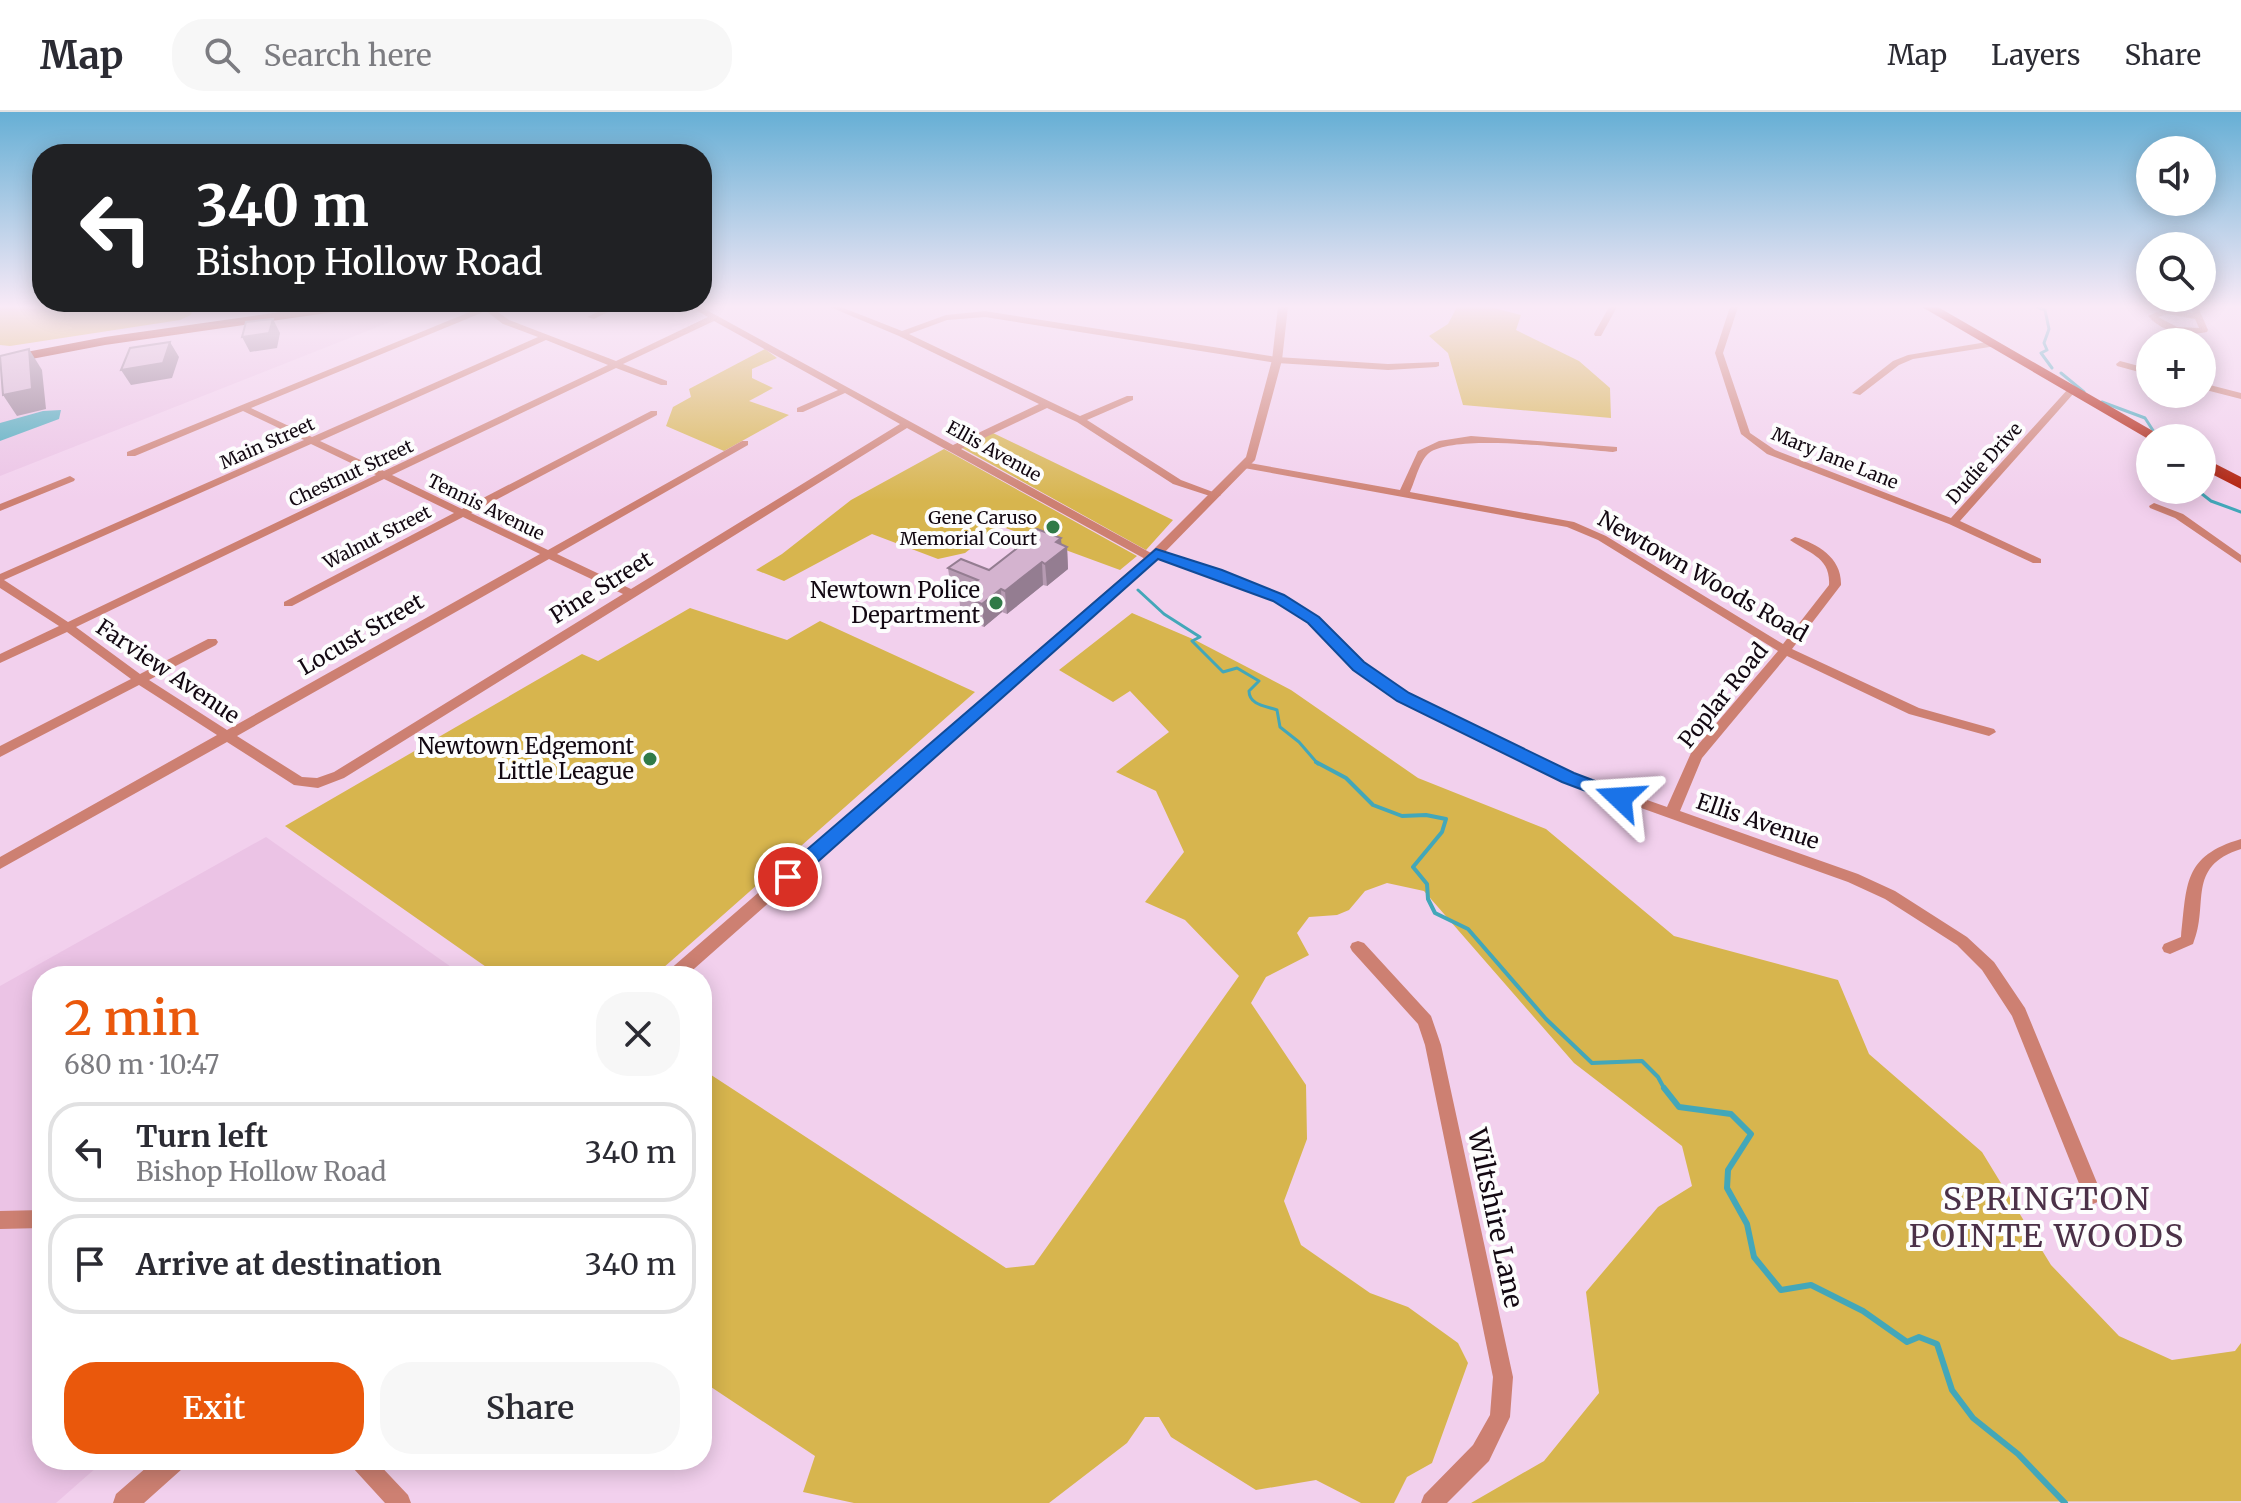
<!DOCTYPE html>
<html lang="en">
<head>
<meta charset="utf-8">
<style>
	:root { --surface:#fff; --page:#f7f7f7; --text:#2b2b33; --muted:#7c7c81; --line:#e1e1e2; --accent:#ea580c }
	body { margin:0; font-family:Merriweather,serif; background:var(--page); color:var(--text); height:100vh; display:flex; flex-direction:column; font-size:30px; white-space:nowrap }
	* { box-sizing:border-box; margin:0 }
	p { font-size:26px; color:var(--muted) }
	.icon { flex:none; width:44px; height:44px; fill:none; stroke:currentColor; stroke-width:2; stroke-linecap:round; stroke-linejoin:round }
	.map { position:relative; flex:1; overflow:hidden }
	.sheet { position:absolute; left:32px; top:854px; width:680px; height:504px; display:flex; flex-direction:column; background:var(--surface); border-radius:32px; box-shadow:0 4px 20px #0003 }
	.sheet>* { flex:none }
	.guide { position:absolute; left:32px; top:32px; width:680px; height:168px; border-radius:32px; box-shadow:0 4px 20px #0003; background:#202124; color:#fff; overflow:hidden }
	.buttons { position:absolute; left:2136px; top:24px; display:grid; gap:16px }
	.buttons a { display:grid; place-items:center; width:80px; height:80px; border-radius:50%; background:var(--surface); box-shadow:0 4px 20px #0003; font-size:40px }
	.pin { position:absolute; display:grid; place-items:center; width:68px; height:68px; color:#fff; margin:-34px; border:4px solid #fff; border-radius:50%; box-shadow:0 2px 8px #0007 }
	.me { position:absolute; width:88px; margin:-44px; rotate:290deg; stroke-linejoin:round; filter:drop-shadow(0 0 6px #0008) }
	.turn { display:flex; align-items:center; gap:28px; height:168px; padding:0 32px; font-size:36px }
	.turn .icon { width:104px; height:104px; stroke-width:2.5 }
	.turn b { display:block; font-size:56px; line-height:68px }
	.round { display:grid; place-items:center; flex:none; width:84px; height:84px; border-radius:32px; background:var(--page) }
	.head { display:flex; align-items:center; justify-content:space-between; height:136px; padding:0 32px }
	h1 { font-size:48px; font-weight:600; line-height:60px; color:var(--accent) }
	.primary-button { display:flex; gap:16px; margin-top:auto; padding:16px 32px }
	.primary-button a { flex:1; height:92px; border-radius:32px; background:var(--accent); color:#fff; font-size:32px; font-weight:600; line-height:92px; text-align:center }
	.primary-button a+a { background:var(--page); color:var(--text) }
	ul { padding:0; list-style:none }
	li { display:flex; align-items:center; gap:24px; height:100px; margin:0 16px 12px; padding:0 16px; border:4px solid var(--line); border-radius:32px }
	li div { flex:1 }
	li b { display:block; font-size:30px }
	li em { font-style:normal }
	header { display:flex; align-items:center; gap:48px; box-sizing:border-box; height:112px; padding:0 40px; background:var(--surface); border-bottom:2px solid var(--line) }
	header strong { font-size:38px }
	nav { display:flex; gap:44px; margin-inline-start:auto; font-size:28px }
	.search { width:560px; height:72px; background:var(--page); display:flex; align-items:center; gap:20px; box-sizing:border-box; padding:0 28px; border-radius:32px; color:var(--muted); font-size:30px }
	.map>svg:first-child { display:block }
</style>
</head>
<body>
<header>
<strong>Map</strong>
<div class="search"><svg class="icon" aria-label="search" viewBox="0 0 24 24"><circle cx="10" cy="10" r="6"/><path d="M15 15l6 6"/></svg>Search here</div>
<nav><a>Map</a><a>Layers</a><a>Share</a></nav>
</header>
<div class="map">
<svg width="2241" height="1391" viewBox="0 0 2241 1391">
	<rect width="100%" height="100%" fill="#f2d0ed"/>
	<!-- built -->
	<path fill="#ebc3e5" d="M366 195H428L0 364V251L54 240Z
		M266 725 464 864H42V1348H105L56 1391H0V874Z"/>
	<!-- green -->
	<path fill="#d7b54e" d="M0 195H193L191 203 180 208 10 234 0 233Z
		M1457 195H1490L1521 203 1516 218 1579 249 1610 276 1611 306 1463 293 1448 241 1429 224 1448 212Z
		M765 237 777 246 752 257V266L773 276 749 289 789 303 724 339 666 314 673 295 691 285 689 277Z
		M993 321 1173 408 1146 438 962 336Z
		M944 337 1137 444 1120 458 1000 414 965 441 938 447 872 422 784 469 756 458 782 442 851 388Z
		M690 496 787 528 820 509 975 580 654 864H499L285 714 582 542 598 549Z
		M1132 501 1195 528 1291 578 1418 666 1546 717 1674 824 1838 868 1869 942 1982 1040 2051 1153 2119 1224 2172 1248 2235 1239 2241 1231V1389L1471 1391 1544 1349 1599 1281 1586 1180 1658 1095 1692 1074 1682 1034 1574 951 1424 779 1387 771 1365 779 1349 798 1337 803 1309 805 1297 821 1309 843 1266 865 1251 891 1306 973 1307 1027 1284 1089 1301 1133 1370 1181 1408 1195 1458 1231 1468 1251 1432 1351 1407 1365 1394 1391H1361L1316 1368 1256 1378 1171 1325 1159 1305H1145L1127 1331 1049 1391H854L803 1380 815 1344 711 1275 702 1274V957L1006 1156 1034 1153 1239 864 1185 808 1145 790 1184 740 1156 679 1116 660 1169 620 1130 579 1113 590 1059 558Z"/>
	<!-- water -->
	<path fill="#43a7b9" d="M61 298 59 307 0 329V311L43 299Z"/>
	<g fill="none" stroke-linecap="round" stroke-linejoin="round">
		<!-- stream-far2 -->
		<path stroke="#43a7b9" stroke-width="3" d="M2037 195 2045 198 2049 217 2044 231 2047 238 2041 241 2052 256
			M2061 261 2084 280
			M2102 290 2145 306 2154 320 2165 326
			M2150 340 2147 347 2150 353
			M2197 378 2211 389 2241 400
			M1138 478 1164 502 1200 525 1192 529 1223 560 1237 556 1259 569 1249 579C1249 593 1266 594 1277 598L1280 615 1299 630 1318 652"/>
		<!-- stream-far1 -->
		<path stroke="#43a7b9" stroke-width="4" d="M1316 650 1346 666 1373 693 1402 704 1426 703 1446 707 1442 720 1413 755 1427 772 1428 787 1435 801 1468 817 1546 907 1592 951 1642 949 1658 965 1665 978"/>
		<!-- stream -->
		<path stroke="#43a7b9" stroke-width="6" d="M1664 976 1679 995 1731 1002 1751 1022 1728 1058 1727 1076 1747 1112 1754 1145 1781 1178 1811 1173 1863 1199 1907 1230 1919 1225 1937 1232 1952 1278 1973 1306 2018 1342 2065 1391"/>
		<!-- minor -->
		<path fill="#cd8072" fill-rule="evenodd" d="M482 195H491L509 208 616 249 708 205 691 195H701L953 333 1039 292 899 224 830 195H841L902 219 946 203 985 199 1277 245 1388 252 1439 250V254L1436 255 1388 258 1277 251 985 205 947 208 909 222 1080 304 1127 284H1133V288L1087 308 1181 368 1221 383 1216 386 1173 372 1077 310 1047 296 961 337 1151 441 1160 440 1220 459 1282 484 1317 505 1382 567 1573 662 1667 695 1691 641 1778 539 1598 428 1567 415 1244 356 1239 353 1244 350 1400 378 1418 339 1439 329 1471 324 1617 335V339L1613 340C1574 337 1457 321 1429 341 1420 348 1415 369 1410 380L1574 410 1606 424 1783 532 1829 473C1831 445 1808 441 1790 428L1795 425C1818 432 1842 446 1841 473L1792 537 1919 596 1994 617 1996 620 1989 624 1909 602 1787 544 1702 646 1680 699 1858 762 1895 779 1967 825 1994 850 2025 896 2102 1083 2100 1089 2093 1092 2086 1089 2012 904 1982 858 1957 833 1885 787 1848 770 1563 668 1374 573 1309 511 1274 488 1212 463 1156 446 1155 448H1147L907 316 344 666 318 676 294 673 227 630 0 757V745L217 623 139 573 0 645V634L131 567 67 520 0 551V542L59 514 0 476V462L304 328 243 299 135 344H127V340ZM486 199 503 212 538 225 312 325 251 296ZM714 209 838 278 797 296V300H803L845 281 900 312 631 477 557 442 748 333V329H742L548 438 471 401 657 303V299H651L462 397 392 363 616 256 661 273H667V269L623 252ZM546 228 608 253 384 359 320 329ZM311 332 376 363 68 510 4 468ZM384 367 454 401 284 490V494H292L463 405 540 442 227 618 149 568 216 533 218 530 216 527H208L140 562 76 515ZM549 447 623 482 334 660 317 666 302 665 237 624Z
			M608 195H618L594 207 587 205Z
			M1609 195H1617L1601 224H1595L1594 222Z
			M1730 195H1738L1723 241 1750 321 1775 338 1951 406 2068 277H2074V281L1960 409 2041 447V451H2033L1949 412 1767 342 1741 322 1715 241Z
			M2190 195H2198L2208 218 2207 220C2185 224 2163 221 2148 204L2167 196 2193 201ZM2167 202 2195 207 2199 216 2177 215 2158 205Z
			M1993 229 1996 230V234L1913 247 1899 253 1860 283 1852 281 1893 249 1908 243Z
			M2120 249 2150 257V263L2117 254 2116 252Z
			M2202 271 2241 281V287L2202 277Z
			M70 364 75 367 74 369 0 399V392Z
			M2154 391 2183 402 2241 443V451L2175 406 2150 396 2149 394Z
			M2241 727V737C2185 755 2210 792 2193 832L2170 842 2164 840 2162 836 2164 832 2181 825C2187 772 2183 744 2241 727Z
			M1358 829 1364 831 1431 904 1441 933 1513 1265 1510 1305 1489 1349 1447 1391H1421L1424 1383 1473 1333 1490 1303 1493 1265 1425 933 1418 912 1352 839 1350 835 1352 831Z
			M42 1098V1116L0 1117V1099Z
			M350 1348H375L408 1383 411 1391H385L353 1356Z"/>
		<!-- tertiary -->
		<path fill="#cd8072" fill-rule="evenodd" d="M1278 195H1288L1282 248 1255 348 1160 445 686 864H665L668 859 1152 439 1246 345 1272 248Z
			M155 1348H185L182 1357 144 1391H113L116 1382Z"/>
		<!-- primary -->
		<path fill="#af1903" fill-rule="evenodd" d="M1922 195H1938L2165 326 2150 328Z
			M2202 345 2241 365V377L2202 357Z"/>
		<!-- trunk -->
		<path fill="#991f0d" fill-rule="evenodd" d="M315 195H348L341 199 105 233 0 253V245L105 225Z"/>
	</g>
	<!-- wall -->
	<path fill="#b69ab2" d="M1061 426V432L1067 435 1068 457 1047 474 1043 473 1007 502 1002 500 984 515 961 506 959 483 960 482 951 478 948 456 989 458 1014 439V431Z"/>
	<!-- shaded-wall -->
	<path fill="#947d91" d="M273 207 280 221 277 236 250 240 242 225Z
		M170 230 179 245 172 266 131 273 121 258Z
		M29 237 42 258 46 297 17 304 3 283Z
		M1061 426 1062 439 1067 435 1068 457 1047 474 1045 452 1056 430Z
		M1042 450 1043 473 1007 502 1005 479Z
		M1001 477 1002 500 984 515 982 492Z"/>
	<!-- building -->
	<path fill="#d4b3cf" stroke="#947d91" stroke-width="2" d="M273 207 269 221 242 225 246 210Z
		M170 230 163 251 121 258 130 236Z
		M29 237 32 277 3 283 0 244Z
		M1037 417 1061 426 1056 430 1067 435 1045 452 1042 450 1005 479 1001 477 982 492 959 483 978 468 948 456 961 447 989 458 1020 434 1014 431 1030 419Z"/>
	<!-- sky -->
	<linearGradient id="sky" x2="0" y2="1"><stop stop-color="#66afd5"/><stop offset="0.5" stop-color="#f9eaf7"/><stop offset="1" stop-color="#f9eaf7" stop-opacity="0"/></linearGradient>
	<rect width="2241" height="389" fill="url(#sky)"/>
	<!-- route -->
	<path fill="#1a73e8" stroke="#114b97" stroke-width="2" d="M1156 437 1222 458 1284 483 1319 505 1364 550 1409 581 1574 661 1627 681 1629 686 1620 692 1562 670 1397 589 1353 558 1308 511 1273 489 1158 447 795 770H781L779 765 781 760Z"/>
	<!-- markers -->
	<g fill="#307a47" stroke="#fdfdfd" stroke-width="3">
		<circle cx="1053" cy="415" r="8"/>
		<circle cx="996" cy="491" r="8"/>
		<circle cx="650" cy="647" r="8"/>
	</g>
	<g text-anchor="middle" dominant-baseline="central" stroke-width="8" stroke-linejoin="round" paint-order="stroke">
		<!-- far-street labels -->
		<g font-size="18" fill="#130812" stroke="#fdfdfd">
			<text transform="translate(267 331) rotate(-24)">Main Street</text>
			<text transform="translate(994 339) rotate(29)">Ellis Avenue</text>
			<text transform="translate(1835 346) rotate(22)">Mary Jane Lane</text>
			<text transform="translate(1984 351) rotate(-48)">Dudie Drive</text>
			<text transform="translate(351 361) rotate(-25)">Chestnut Street</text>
			<text transform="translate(486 395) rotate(26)">Tennis Avenue</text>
			<text transform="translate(377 425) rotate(-27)">Walnut Street</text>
		</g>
		<!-- far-poi labels -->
		<g font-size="18" fill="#130812" stroke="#fdfdfd" text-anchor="end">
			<text x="1037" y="405">Gene Caruso<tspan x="1037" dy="21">Memorial Court</tspan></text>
		</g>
		<!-- street labels -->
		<g font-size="22" fill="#130812" stroke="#fdfdfd">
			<text transform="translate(1703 464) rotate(30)">Newtown Woods Road</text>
			<text transform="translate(601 475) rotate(-32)">Pine Street</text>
			<text transform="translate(361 522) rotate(-30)">Locust Street</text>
			<text transform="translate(168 559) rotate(34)">Farview Avenue</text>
			<text transform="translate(1723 583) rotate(-51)">Poplar Road</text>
			<text transform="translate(1758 709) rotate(19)">Ellis Avenue</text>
		</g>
		<!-- poi labels -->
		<g font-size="22" fill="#130812" stroke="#fdfdfd" text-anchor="end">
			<text x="980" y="478">Newtown Police<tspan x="980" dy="25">Department</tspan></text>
			<text x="634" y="634">Newtown Edgemont<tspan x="634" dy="25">Little League</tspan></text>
		</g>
		<!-- near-street labels -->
		<g font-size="26" fill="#130812" stroke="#fdfdfd">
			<text transform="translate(1496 1106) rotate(78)">Wiltshire Lane</text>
		</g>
		<!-- near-quarter labels -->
		<g font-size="32" letter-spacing="2" fill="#4c3148" stroke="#fdfdfd">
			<text x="2047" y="1087">SPRINGTON<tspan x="2047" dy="37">POINTE WOODS</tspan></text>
		</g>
	</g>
</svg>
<div class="buttons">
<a><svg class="icon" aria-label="sound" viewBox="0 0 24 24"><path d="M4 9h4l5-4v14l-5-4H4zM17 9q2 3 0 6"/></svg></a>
<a><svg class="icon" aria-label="search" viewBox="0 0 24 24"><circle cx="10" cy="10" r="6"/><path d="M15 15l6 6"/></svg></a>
<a>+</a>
<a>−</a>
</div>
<div class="pin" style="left:788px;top:765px;background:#d93025"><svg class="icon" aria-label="arrive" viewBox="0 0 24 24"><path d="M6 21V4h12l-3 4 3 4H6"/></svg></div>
<svg class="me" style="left:1620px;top:686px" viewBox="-20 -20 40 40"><path d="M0-17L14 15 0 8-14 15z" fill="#1a73e8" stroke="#fff" stroke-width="4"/></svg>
<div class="guide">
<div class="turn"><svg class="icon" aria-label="left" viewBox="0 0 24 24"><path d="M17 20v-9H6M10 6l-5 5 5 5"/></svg><div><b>340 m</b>Bishop Hollow Road</div></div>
</div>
<section class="sheet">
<div class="head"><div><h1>2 min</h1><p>680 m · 10:47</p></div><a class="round"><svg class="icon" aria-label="close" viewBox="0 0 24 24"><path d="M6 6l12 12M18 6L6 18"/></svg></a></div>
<ul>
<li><svg class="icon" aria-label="left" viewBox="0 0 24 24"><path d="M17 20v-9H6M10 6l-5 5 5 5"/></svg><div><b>Turn left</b><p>Bishop Hollow Road</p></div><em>340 m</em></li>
<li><svg class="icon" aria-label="arrive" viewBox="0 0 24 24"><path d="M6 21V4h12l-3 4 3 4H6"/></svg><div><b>Arrive at destination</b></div><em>340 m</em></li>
</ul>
<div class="primary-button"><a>Exit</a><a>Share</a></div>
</section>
</div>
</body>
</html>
